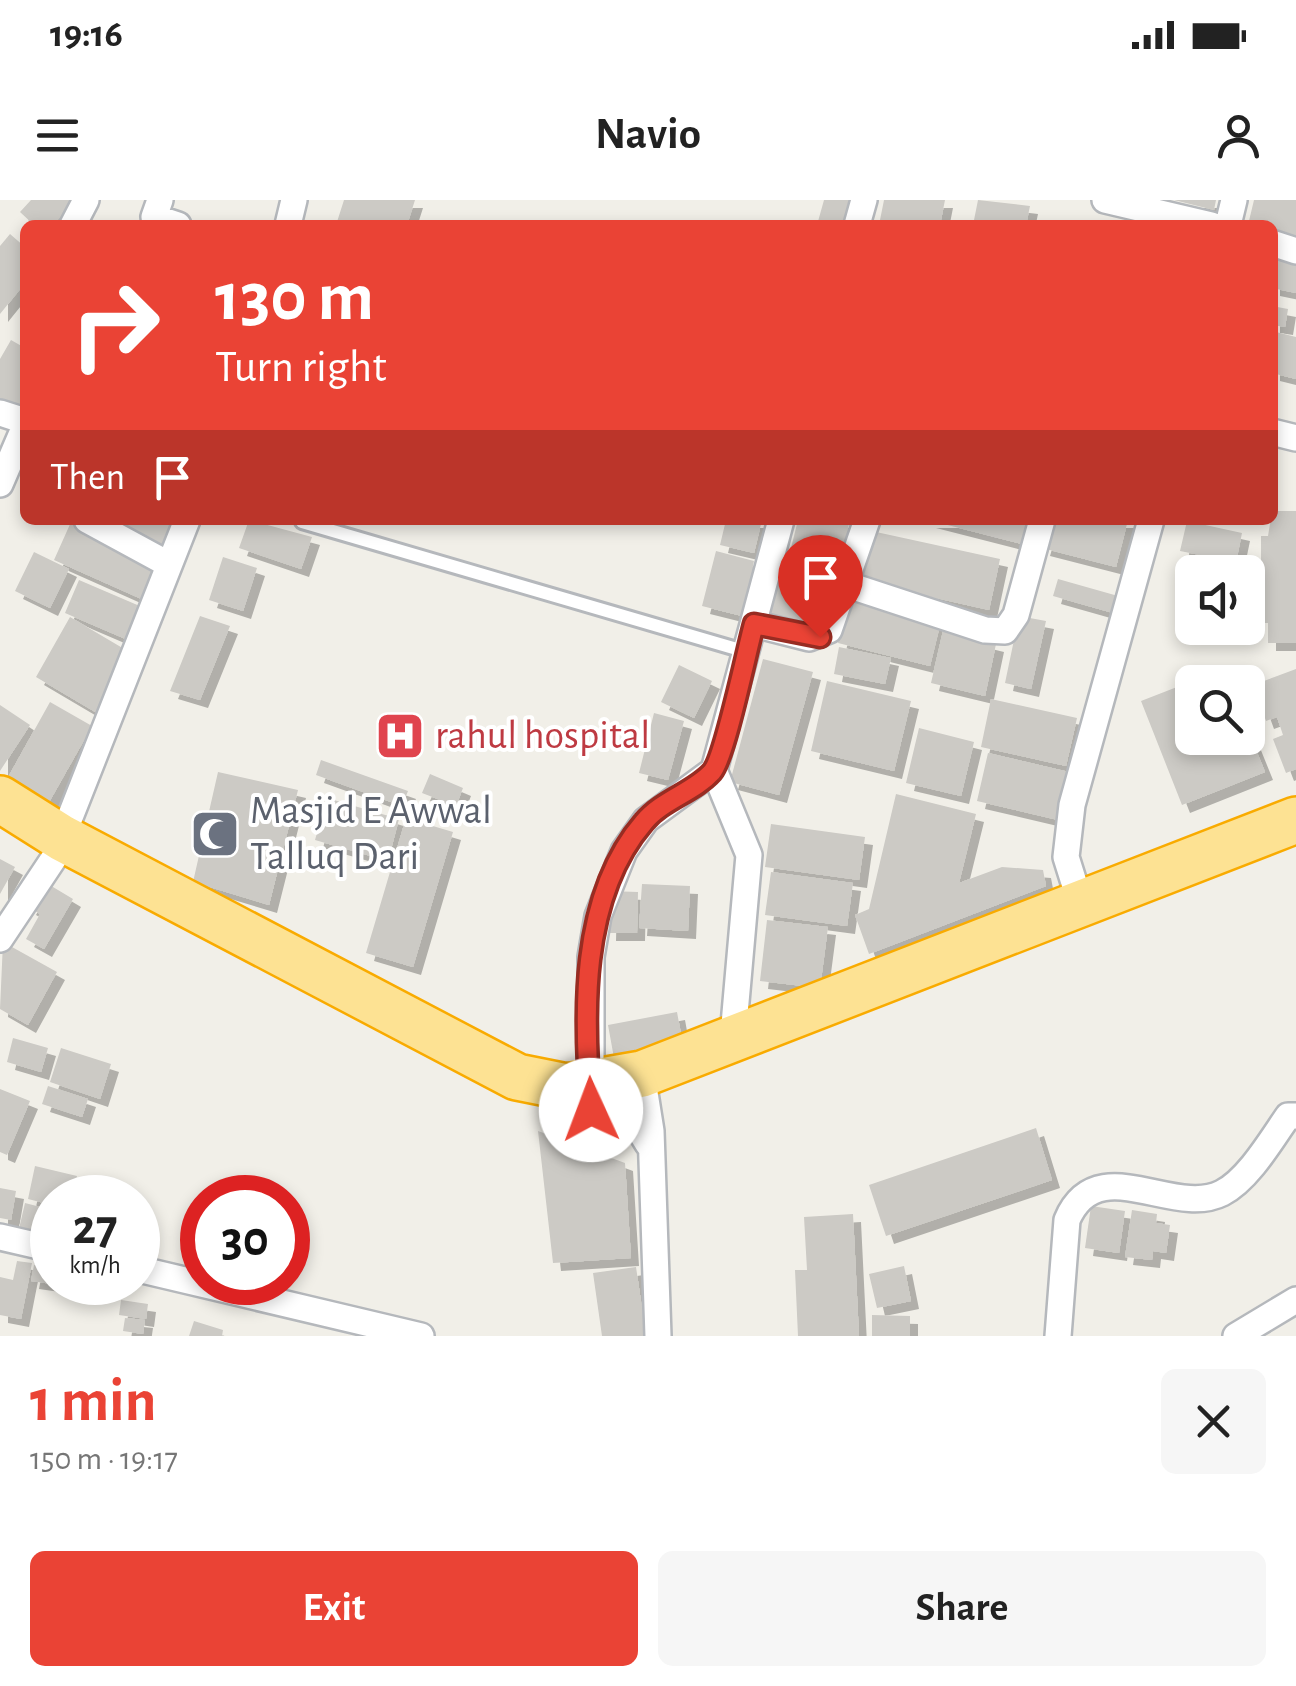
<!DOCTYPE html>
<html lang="en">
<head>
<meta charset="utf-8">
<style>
	:root { --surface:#fff; --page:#f6f6f6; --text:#222; --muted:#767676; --accent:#ea4335 }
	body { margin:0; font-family:"Alegreya Sans",sans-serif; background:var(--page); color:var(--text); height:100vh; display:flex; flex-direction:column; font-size:38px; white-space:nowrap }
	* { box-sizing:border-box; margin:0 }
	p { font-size:32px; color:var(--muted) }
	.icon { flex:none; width:55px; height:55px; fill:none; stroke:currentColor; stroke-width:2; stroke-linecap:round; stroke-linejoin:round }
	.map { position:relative; height:1136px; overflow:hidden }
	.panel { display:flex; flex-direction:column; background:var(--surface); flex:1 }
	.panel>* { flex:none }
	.top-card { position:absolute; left:20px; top:20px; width:1258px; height:305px; border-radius:15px; box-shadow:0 5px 15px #0003; background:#ea4335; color:#fff; overflow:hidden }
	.controls { position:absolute; left:1175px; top:355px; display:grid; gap:20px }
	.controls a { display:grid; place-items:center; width:90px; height:90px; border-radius:15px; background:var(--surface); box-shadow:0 5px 15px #0003; font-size:50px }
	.speed { position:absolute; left:30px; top:975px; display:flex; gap:20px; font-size:50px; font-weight:700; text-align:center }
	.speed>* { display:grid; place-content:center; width:130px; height:130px; border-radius:50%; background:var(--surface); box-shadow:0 5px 15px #0003; line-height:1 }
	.speed small { font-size:25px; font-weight:400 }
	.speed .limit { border:15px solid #d22; background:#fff; color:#111 }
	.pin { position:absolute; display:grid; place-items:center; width:85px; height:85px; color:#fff; margin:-102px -42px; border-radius:50% 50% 50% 0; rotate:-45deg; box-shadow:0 0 10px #0007 }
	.pin .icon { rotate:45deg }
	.me { position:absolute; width:110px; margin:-55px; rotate:358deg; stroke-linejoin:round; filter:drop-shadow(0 0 8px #0008) }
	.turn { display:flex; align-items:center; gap:35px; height:210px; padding:0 30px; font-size:45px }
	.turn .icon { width:130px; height:130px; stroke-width:2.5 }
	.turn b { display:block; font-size:70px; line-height:85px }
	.then { display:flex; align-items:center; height:95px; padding:0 30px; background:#0003; gap:20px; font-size:38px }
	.round { display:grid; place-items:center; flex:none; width:105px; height:105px; border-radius:15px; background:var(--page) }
	.overview { display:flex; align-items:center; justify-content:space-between; height:170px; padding:0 30px }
	h1 { font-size:60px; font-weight:700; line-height:75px; color:var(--accent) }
	.action { display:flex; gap:20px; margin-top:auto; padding:20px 30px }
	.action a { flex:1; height:115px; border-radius:15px; background:var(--accent); color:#fff; font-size:40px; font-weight:700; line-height:115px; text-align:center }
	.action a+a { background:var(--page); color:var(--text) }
	.status { display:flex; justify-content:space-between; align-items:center; height:70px; padding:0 50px; background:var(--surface); direction:ltr }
	.status svg { height:28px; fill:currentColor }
	header { display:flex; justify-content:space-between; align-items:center; height:130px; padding:0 30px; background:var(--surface); font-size:45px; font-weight:700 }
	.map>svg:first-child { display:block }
</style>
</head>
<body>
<div class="status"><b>19:16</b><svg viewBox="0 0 49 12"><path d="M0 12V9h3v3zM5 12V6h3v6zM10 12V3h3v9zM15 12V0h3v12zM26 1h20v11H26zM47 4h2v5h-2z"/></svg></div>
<header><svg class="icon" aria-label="menu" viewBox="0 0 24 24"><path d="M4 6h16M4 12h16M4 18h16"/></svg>Navio<svg class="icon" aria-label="person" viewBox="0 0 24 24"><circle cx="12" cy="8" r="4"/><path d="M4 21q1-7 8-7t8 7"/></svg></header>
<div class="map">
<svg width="1296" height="1136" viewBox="0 0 1296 1136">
	<defs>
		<filter id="shadow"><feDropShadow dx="8" dy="8" stdDeviation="0" flood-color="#0004"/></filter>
	</defs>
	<rect width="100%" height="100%" fill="#f1efe8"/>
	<!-- building -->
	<path fill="#cccac5" filter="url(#shadow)" d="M31 0H75L53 25H34L20 12Z
		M344 0H415L407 25H336Z
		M824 0H861L854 25H817Z
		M884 0H945L940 25H879Z
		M978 0 1030 6 1026 25H973Z
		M1174 0H1216L1214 10Z
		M1254 0H1296V41L1272 35V25H1248Z
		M10 34 25 47V83L0 114V46Z
		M1272 57 1296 62V93L1272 88Z
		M1272 106 1288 109 1285 127 1272 125Z
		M1272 131 1296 137V179L1272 173Z
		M11 140 25 148V193L17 208 0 198V159Z
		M1272 311H1296V443H1268V423H1261V336H1268Z
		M122 320H177L162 353 117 332Z
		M249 320 312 337 301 369 239 348Z
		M726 320H762L754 353 720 345Z
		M798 320H850L836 377 787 364Z
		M928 320H1028L1022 344Z
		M1050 320H1128L1116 367 1042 348Z
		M1187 321 1242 333 1236 362 1180 351Z
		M71 322 162 364 146 401 54 360Z
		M867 330 1000 359 989 410 856 380Z
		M716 351 754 361 742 416 702 406Z
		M34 352 69 369 50 408 15 391Z
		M223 357 257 368 243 411 209 400Z
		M781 372 825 384 813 431 769 419Z
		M1058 379 1118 396 1113 413 1053 396Z
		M79 380 142 407 128 440 65 413Z
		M849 394 942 417 930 466 838 443Z
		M200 416 230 426 200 500 170 491Z
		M1019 416 1046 421 1031 489 1005 483Z
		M70 417 131 453 97 513 36 477Z
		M943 431 996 444 985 496 931 483Z
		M839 447 891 458 885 484 834 474Z
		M763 459 813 472 779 595 730 582Z
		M679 465 712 481 694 518 661 502Z
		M1224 469 1229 482H1192V504L1185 484Z
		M1296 469V569L1286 573 1273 539 1283 535 1277 517 1266 521 1253 485Z
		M827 481 911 501 894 571 811 551Z
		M1177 487 1192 538 1200 546 1208 543 1205 538H1248V530L1265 572 1182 605 1141 501Z
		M991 499 1077 518 1066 566 981 547Z
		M50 502 92 526 48 604 6 581Z
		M0 505 30 525 0 571Z
		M654 513 684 521 668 580 639 573Z
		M919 528 974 542 961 596 906 583Z
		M988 553 1069 572 1058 620 977 601Z
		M321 560 408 591 402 606 316 575Z
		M218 572 298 590 269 705 193 682Z
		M430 574 463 588 456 606 422 593Z
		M896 594 976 614 959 683 1002 667 1043 670 1046 686 869 754 855 715 869 709Z
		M327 598 399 619 388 661 315 640Z
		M406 618 453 632 413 767 366 753Z
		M771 624 865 637 859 680 765 667Z
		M0 659 15 667 0 694Z
		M771 672 853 683 847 726 765 715Z
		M43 681 73 699 44 749 26 739 40 714 28 707Z
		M642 684 690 686 688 731 639 728Z
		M609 691 638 692 637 733H608Z
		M767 720 828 727 820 788 760 781Z
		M3 742 57 772 28 825 0 809Z
		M677 812 683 845 614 858 608 825Z
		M13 838 48 848 41 872 7 862Z
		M61 848 111 864 100 899 50 882Z
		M48 886 88 899 82 917 42 904Z
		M0 889 30 901 7 955 0 952Z
		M1036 928 1052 980 886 1036 869 985Z
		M538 931 625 963 631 1058 553 1063Z
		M35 966 77 976 72 998H52V1005L28 999Z
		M0 988 16 991 11 1020 0 1018Z
		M25 1003 52 1010V1040L18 1033Z
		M1091 1006 1125 1011 1119 1053 1085 1048Z
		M1132 1010 1157 1014 1156 1023 1170 1025 1166 1053 1153 1051 1152 1060 1125 1057Z
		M853 1014 859 1136H798L795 1070H807L804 1017Z
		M17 1061 32 1063 21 1119 0 1115V1077L13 1080Z
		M34 1065 52 1068V1084L31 1081Z
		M904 1066 911 1101 877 1108 869 1074Z
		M636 1067 646 1136H602L593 1073Z
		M121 1100 148 1104 146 1119 119 1115Z
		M872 1115 910 1116V1136H872Z
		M125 1118 145 1120 143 1134 123 1131Z
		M194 1121 223 1130 222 1136H189Z"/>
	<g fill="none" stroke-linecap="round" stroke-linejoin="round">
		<!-- lane casing -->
		<g stroke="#b5b8bc" stroke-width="18">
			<path id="lane" d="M302 322 747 452"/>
		</g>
		<!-- street casing -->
		<g stroke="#b5b8bc" stroke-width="30">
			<path id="street" d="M160 0 154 17 178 25
				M1105 0 1211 25
				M73 25 86 0
				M288 25 294 0
				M857 25 864 0
				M1228 25 1234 0
				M1272 43 1296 51
				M0 213 25 221
				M1272 232 1296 238
				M0 284 25 226
				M87 320 168 364
				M848 385 985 430 1005 431 1016 415 1042 320
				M754 424 809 438 829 430 867 320
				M714 570 749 655 733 836
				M1081 705 1066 657 1072 605 1151 320
				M0 739 54 658 187 320
				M642 874 651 931 658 1136
				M618 880 626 908 648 944
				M591 910V757L598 716 624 651 646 620 714 570 781 320
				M0 1037 52 1049
				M138 1069 421 1136
				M1058 1136 1067 1020C1097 949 1173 1018 1222 993 1248 980 1272 939 1288 916H1296
				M1236 1136 1296 1100"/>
		</g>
		<!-- highway casing -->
		<g stroke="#f9ab00" stroke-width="50">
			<path id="highway" d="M0 599 62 638 517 877 567 887 642 874 1296 620"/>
		</g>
		<!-- lane -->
		<use href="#lane" stroke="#fff" stroke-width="12"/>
		<!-- street -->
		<use href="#street" stroke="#fff" stroke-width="25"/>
		<!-- highway -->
		<use href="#highway" stroke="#fde293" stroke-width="45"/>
	</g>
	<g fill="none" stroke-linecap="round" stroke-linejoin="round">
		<!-- route casing -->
		<g stroke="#982c22" stroke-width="25">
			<path id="route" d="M591 910C583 817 579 697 644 622 662 600 694 592 712 572 725 557 747 449 754 424L820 437"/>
		</g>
		<!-- route -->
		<use href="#route" stroke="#ea4335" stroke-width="18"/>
	</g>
	<!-- icons -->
	<defs>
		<g id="hospital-square" transform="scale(2.5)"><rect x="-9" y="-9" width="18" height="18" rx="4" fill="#e0444e" stroke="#fff"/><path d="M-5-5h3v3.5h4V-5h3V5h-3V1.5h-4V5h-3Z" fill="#fff"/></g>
		<g id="mosque-square" transform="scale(2.5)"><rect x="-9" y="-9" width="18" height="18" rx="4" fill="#6b7280" stroke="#fff"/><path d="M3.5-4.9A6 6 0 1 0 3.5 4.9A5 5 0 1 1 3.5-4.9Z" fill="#fff"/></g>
	</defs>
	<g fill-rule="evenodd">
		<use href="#hospital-square" x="400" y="536"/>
		<use href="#mosque-square" x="215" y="634"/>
	</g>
	<g text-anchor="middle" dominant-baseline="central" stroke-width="8" stroke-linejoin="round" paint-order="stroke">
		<!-- health labels -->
		<g font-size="40" fill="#be3a42" stroke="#fff" text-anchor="start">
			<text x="435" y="536">rahul hospital</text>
		</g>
		<!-- worship labels -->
		<g font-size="40" fill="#5b616d" stroke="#fff" text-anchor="start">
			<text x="250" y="611">Masjid E Awwal<tspan x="250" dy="46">Talluq Dari</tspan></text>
		</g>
	</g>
</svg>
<div class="controls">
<a><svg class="icon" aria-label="sound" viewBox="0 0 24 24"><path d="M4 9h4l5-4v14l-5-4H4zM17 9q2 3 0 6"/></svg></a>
<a><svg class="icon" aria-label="search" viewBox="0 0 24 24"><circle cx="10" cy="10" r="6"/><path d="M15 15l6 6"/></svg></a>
</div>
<div class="speed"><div>27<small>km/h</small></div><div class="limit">30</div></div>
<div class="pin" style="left:820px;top:437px;background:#d93025"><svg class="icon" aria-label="arrive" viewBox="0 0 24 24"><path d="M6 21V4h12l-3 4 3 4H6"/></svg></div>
<svg class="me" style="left:591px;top:910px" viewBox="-20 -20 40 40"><circle r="19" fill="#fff"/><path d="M0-13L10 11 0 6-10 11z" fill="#ea4335"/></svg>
<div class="top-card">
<div class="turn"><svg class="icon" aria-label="right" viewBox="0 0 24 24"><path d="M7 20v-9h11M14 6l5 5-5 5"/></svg><div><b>130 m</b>Turn right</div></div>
<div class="then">Then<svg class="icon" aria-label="arrive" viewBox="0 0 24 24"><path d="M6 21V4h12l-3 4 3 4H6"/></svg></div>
</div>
</div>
<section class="panel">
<div class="overview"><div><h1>1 min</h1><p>150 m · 19:17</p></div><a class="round"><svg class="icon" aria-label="close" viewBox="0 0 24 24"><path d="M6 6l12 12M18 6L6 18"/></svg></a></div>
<div class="action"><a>Exit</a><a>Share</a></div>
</section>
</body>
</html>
